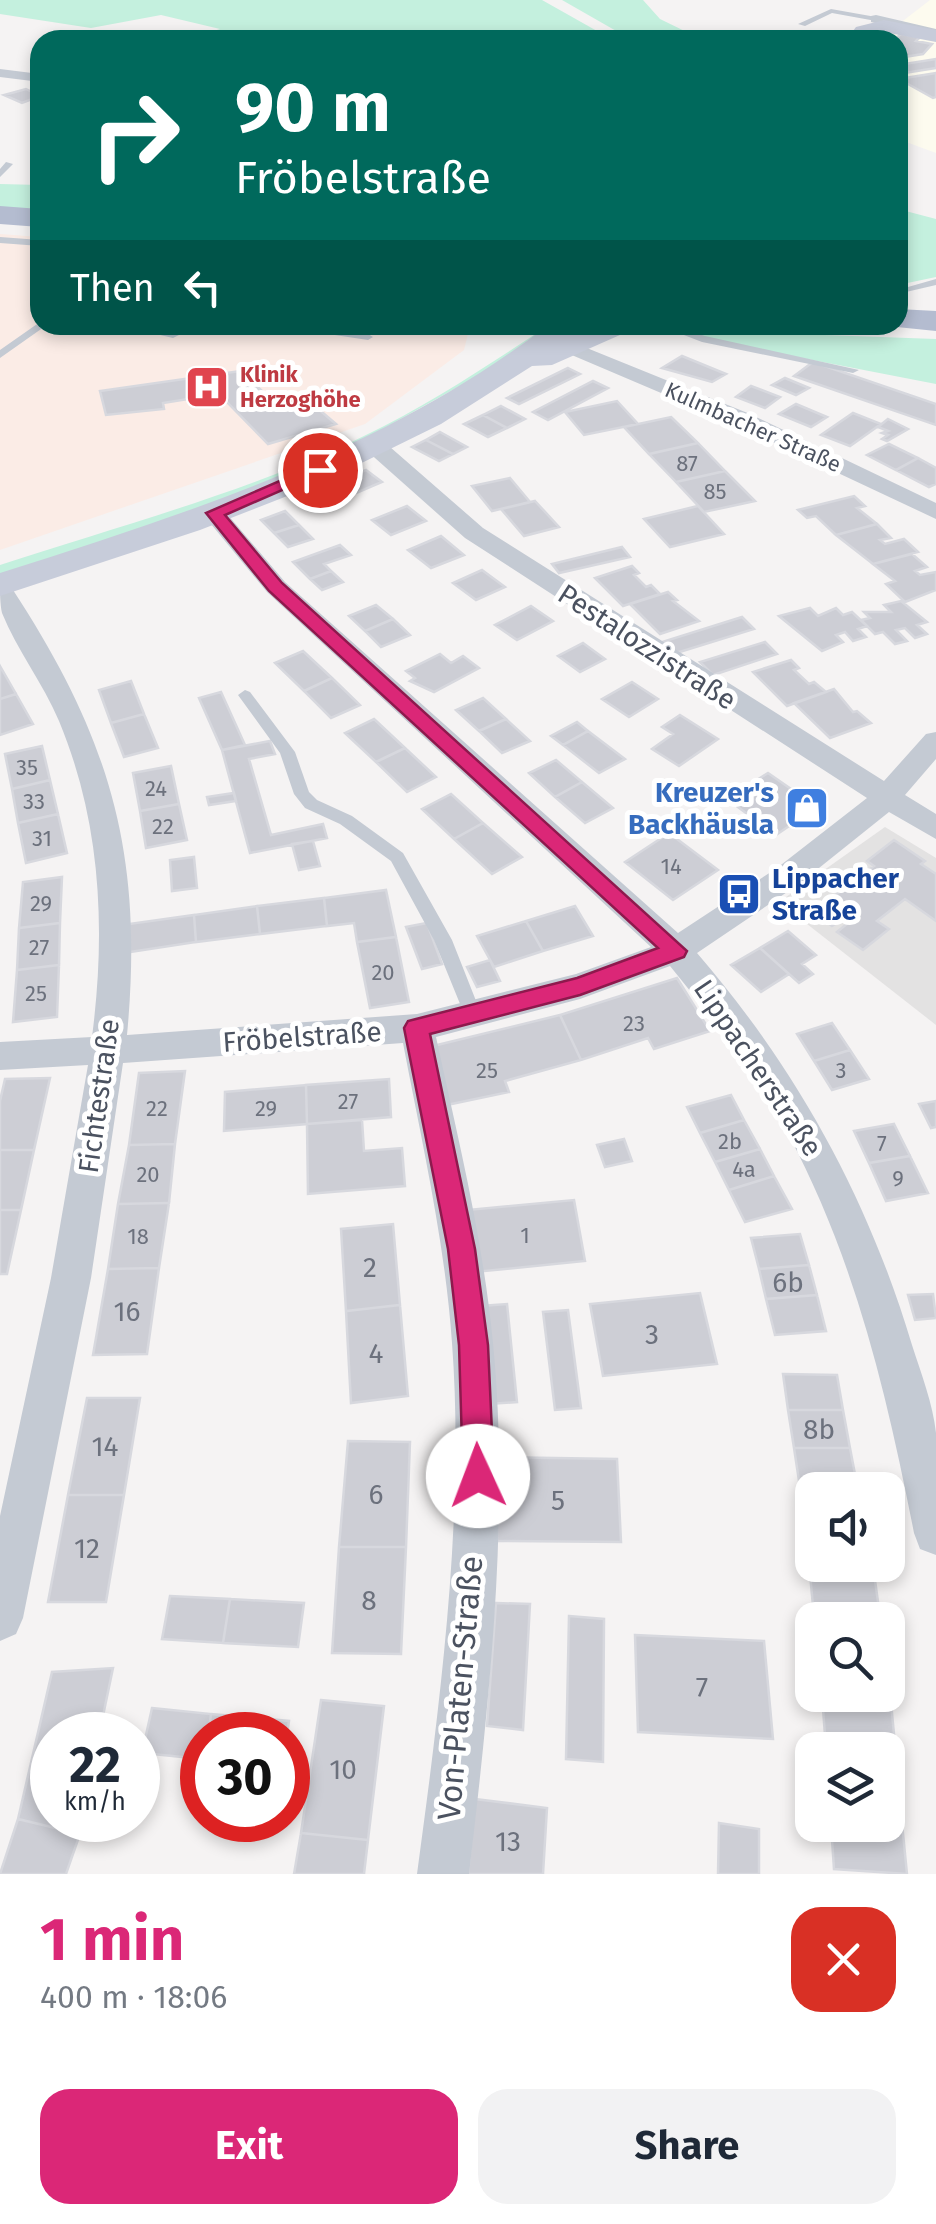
<!DOCTYPE html>
<html lang="en">
<head>
<meta charset="utf-8">
<style>
	:root { --surface:#fff; --page:#f2f2f3; --text:#1f2937; --muted:#747a83; --accent:#db2777 }
	body { margin:0; font-family:"Fira Sans",sans-serif; background:var(--page); color:var(--text); height:100vh; display:flex; flex-direction:column; font-size:38px; white-space:nowrap }
	* { box-sizing:border-box; margin:0 }
	p { font-size:32px; color:var(--muted) }
	.icon { flex:none; width:55px; height:55px; fill:none; stroke:currentColor; stroke-width:2; stroke-linecap:round; stroke-linejoin:round }
	.map { position:relative; height:1874px; overflow:hidden }
	.drawer { display:flex; flex-direction:column; background:var(--surface); flex:1 }
	.drawer>* { flex:none }
	.hud { position:absolute; left:30px; top:30px; width:878px; height:305px; border-radius:30px; box-shadow:0 5px 15px #0003; background:#00695c; color:#fff; overflow:hidden }
	.tools { position:absolute; left:795px; top:1472px; display:grid; gap:20px }
	.tools a { display:grid; place-items:center; width:110px; height:110px; border-radius:20px; background:var(--surface); box-shadow:0 5px 15px #0003; font-size:50px }
	.speed { position:absolute; left:30px; top:1712px; display:flex; gap:20px; font-size:50px; font-weight:700; text-align:center }
	.speed>* { display:grid; place-content:center; width:130px; height:130px; border-radius:50%; background:var(--surface); box-shadow:0 5px 15px #0003; line-height:1 }
	.speed small { font-size:25px; font-weight:400 }
	.speed .limit { border:15px solid #d22; background:#fff; color:#111 }
	.pin { position:absolute; display:grid; place-items:center; width:85px; height:85px; color:#fff; margin:-42px; border:5px solid #fff; border-radius:50%; box-shadow:0 2px 10px #0007 }
	.me { position:absolute; width:110px; margin:-55px; rotate:358deg; stroke-linejoin:round; filter:drop-shadow(0 0 8px #0008) }
	.turn { display:flex; align-items:center; gap:35px; height:210px; padding:0 40px; font-size:45px }
	.turn .icon { width:130px; height:130px; stroke-width:2.5 }
	.turn b { display:block; font-size:70px; line-height:85px }
	.then { display:flex; align-items:center; height:95px; padding:0 40px; background:#0003; gap:20px; font-size:38px }
	.round { display:grid; place-items:center; flex:none; width:105px; height:105px; border-radius:30px; background:var(--page) }
	.overview { display:flex; align-items:center; justify-content:space-between; height:170px; padding:0 40px }
	h1 { font-size:60px; font-weight:700; line-height:75px; color:var(--accent) }
	.cta { display:flex; gap:20px; margin-top:auto; padding:20px 40px }
	.cta a { flex:1; height:115px; border-radius:30px; background:var(--accent); color:#fff; font-size:40px; font-weight:700; line-height:115px; text-align:center }
	.cta a+a { background:var(--page); color:var(--text) }
	.map>svg:first-child { display:block }
</style>
</head>
<body>
<div class="map">
<svg width="936" height="1874" viewBox="0 0 936 1874">
	<rect width="100%" height="100%" fill="#f5f3f3"/>
	<!-- commercial -->
	<path fill="#fdfbef" d="M930 0H936V153L898 139V40H878Z"/>
	<!-- education -->
	<path fill="#e3e2e2" d="M885 827 936 858V1025L779 902Z"/>
	<!-- medical -->
	<path fill="#fbece6" d="M0 234 40 237V325H460L468 334 464 350 365 424 0 550Z"/>
	<!-- green -->
	<path fill="#c4f0de" d="M0 0H542L613 40H203L201 35 220 29 161 15 91 28 0 14Z
		M562 0H643L660 19 703 40H632Z
		M0 184 40 185V211L0 208Z
		M898 209 936 219V277L898 285Z
		M549 325 485 372 350 447 199 509 0 575V565C119 526 254 490 366 435 430 404 490 364 549 325Z
		M690 330 936 339V384L688 336Z"/>
	<!-- building -->
	<path fill="#cdced5" stroke="#d7d8de" stroke-width="2.5" d="M901 34 920 37 916 41 932 44 923 54 898 58V40H894Z
		M936 59V68L898 74V65Z
		M936 73V97L933 98 899 79Z
		M26 89 40 96 22 103 4 95Z
		M682 356 726 374 712 382 662 368Z
		M813 362 936 404V425L794 376Z
		M568 368 580 374 519 404 507 398Z
		M240 371 283 410 310 402 336 424 268 444 219 394 163 403 164 409 106 415 100 391Z
		M785 378 809 388 796 395 772 385Z
		M593 381 608 388 548 420 533 412Z
		M751 386 780 397 765 408 736 397Z
		M617 401 638 424 584 435 565 412Z
		M796 404 827 417 811 427 779 414Z
		M501 406 525 419 507 428 483 415Z
		M853 413 881 424 850 446 821 435Z
		M483 415 507 428 488 437 464 424Z
		M671 417 698 443 649 454 624 427Z
		M888 419 908 429 887 441 882 439 888 435 882 433 888 431 878 427Z
		M440 432 467 447 453 454 426 440Z
		M426 440 453 454 439 461 412 447Z
		M698 443 725 471 676 482 649 454Z
		M889 444 918 458 896 470 867 455Z
		M918 458 936 468V484L929 487 896 470Z
		M366 470 382 482 356 493 340 481Z
		M725 471 755 501 704 512 676 482Z
		M510 478 530 502 492 511 472 486Z
		M340 481 356 493 329 504 313 491Z
		M854 496 865 506 857 508 877 524 836 535 816 516 807 518 798 510Z
		M535 501 559 527 524 536 501 509Z
		M407 506 426 521 391 535 372 520Z
		M698 506 724 534 670 547 644 519Z
		M285 511 299 525 274 533 261 520Z
		M877 524 891 538 880 540 885 544 904 539 918 552 873 564 836 535Z
		M299 525 313 539 288 547 274 533Z
		M441 536 464 555 431 568 408 550Z
		M340 545 351 555 324 564 331 571 310 579 293 562Z
		M622 547 630 557 559 573 552 564Z
		M912 554 927 567 915 571 920 575 936 572V590L905 602 886 584 895 581 873 564Z
		M632 566 639 573 634 575 646 587 651 585 660 594 623 606 595 578Z
		M482 570 505 587 476 600 453 583Z
		M331 571 343 582 322 590 310 579Z
		M668 592 677 600 673 601 699 621 660 634 630 604Z
		M901 601 927 622 917 625 927 634 915 638 905 628 896 630 907 641 895 644 883 632 875 634 861 620 870 618 864 612H891L884 605Z
		M376 605 393 619 365 631 349 616Z
		M531 606 553 621 517 640 495 625Z
		M810 608 818 616 836 608 843 615 852 612 867 626 858 629 866 637 853 641 845 632 836 635 843 642 822 651 779 616Z
		M742 617 754 629 673 654 662 642Z
		M393 619 410 635 381 647 365 631Z
		M765 642 777 654 713 675 700 662Z
		M583 643 605 659 580 672 558 656Z
		M303 651 332 678 304 691 275 663Z
		M440 654 451 663 463 656 479 668 434 692 410 681 415 678 406 671Z
		M791 660 799 668 794 670 809 684 814 682 826 692 787 706 753 672Z
		M0 666 16 694 0 699Z
		M332 678 360 705 331 718 304 691Z
		M131 681 144 714 111 723 99 690Z
		M632 682 658 699 629 717 602 699Z
		M834 689 853 712 857 711 871 723 830 738 794 703Z
		M221 692 245 745 222 750 199 698Z
		M16 694 33 724 0 735V699Z
		M483 698 506 719 479 731 456 710Z
		M144 714 158 748 124 757 111 723Z
		M680 715 718 739 679 766 652 749 673 734 662 727Z
		M374 719 405 748 376 762 345 733Z
		M506 719 530 741 502 753 479 731Z
		M577 722 588 731 563 745 551 736Z
		M588 731 625 759 599 773 563 745Z
		M270 741 275 754 249 759 271 835 323 824 327 838 250 853 222 750Z
		M42 746 50 780 12 789 5 754Z
		M405 748 436 777 407 792 376 762Z
		M556 760 582 782 555 797 529 773Z
		M171 766 179 804 140 811 133 773Z
		M768 773 817 807 776 835 727 799Z
		M50 780 58 814 18 823 12 789Z
		M582 782 613 808 585 823 555 797Z
		M234 793 236 801 209 805 207 797Z
		M451 794 483 823 454 839 422 809Z
		M179 804 187 840 146 848 140 811Z
		M58 814 67 853 26 863 18 823Z
		M483 823 522 857 492 874 454 839Z
		M669 833 718 870 673 900 625 862Z
		M894 840 925 861 921 864 936 874V921L905 899 877 921 889 929 863 950 837 932 848 923 843 919 832 926 813 912 874 866 867 861Z
		M313 841 320 866 299 870 292 844Z
		M194 857 197 888 172 891 170 860Z
		M62 877 60 923 19 928 23 882Z
		M386 890 396 937 357 942 354 923 327 926 324 898Z
		M324 898 327 926 260 934 257 906Z
		M257 906 260 934 196 942 194 915Z
		M575 906 593 936 543 951 526 921Z
		M194 915 196 942 130 952 129 924Z
		M526 921 543 951 494 967 477 936Z
		M60 923 59 965 17 970 19 928Z
		M427 923 442 964 422 969 406 927Z
		M788 931 816 955 802 964 813 974 799 983 760 948Z
		M396 937 409 1002 370 1008 357 942Z
		M760 948 789 974 761 992 731 965Z
		M490 960 500 981 477 987 467 967Z
		M59 965 57 1017 13 1022 17 970Z
		M677 978 710 1031 654 1049 648 1038 581 1060 560 1015Z
		M560 1015 581 1060 505 1081 509 1092 442 1106 425 1048Z
		M832 1023 850 1050 814 1061 797 1034Z
		M850 1050 869 1079 832 1090 814 1061Z
		M185 1071 175 1144 129 1145 139 1073Z
		M50 1078 34 1150H0V1101L5 1079Z
		M389 1079 391 1117 307 1124 306 1085Z
		M306 1085 307 1124 224 1131 225 1092Z
		M731 1095 744 1120 700 1133 687 1107Z
		M936 1101V1127L931 1128 919 1104Z
		M362 1120 364 1151 402 1148 405 1186 308 1194 307 1124Z
		M744 1120 760 1149 715 1162 700 1133Z
		M894 1124 910 1156 869 1163 854 1131Z
		M624 1139 632 1161 605 1167 597 1145Z
		M175 1144 169 1203 118 1204 129 1145Z
		M760 1149 774 1176 729 1190 715 1162Z
		M0 1150H34L21 1210H0Z
		M910 1156 928 1193 886 1201 869 1163Z
		M774 1176 792 1209 745 1222 729 1190Z
		M574 1200 585 1261 475 1272 467 1210Z
		M169 1203 159 1268 108 1269 118 1204Z
		M0 1210H21L7 1274H0Z
		M393 1224 400 1305 346 1311 341 1229Z
		M800 1234 809 1265 759 1269 751 1238Z
		M809 1265 817 1295 766 1299 759 1269Z
		M159 1268 147 1354 93 1355 108 1269Z
		M700 1293 717 1364 603 1376 590 1304Z
		M933 1294 936 1318 915 1320 908 1295Z
		M817 1295 826 1331 775 1335 766 1299Z
		M507 1304 517 1402 489 1404 481 1306Z
		M400 1305 408 1396 351 1403 346 1311Z
		M568 1310 581 1408 555 1410 543 1312Z
		M783 1374 837 1375 843 1410H788Z
		M87 1398H140L124 1495H68Z
		M788 1410H843L850 1448H794Z
		M348 1441 410 1442 406 1547H339Z
		M794 1448H850L858 1490H812V1494H801Z
		M498 1457 617 1459 621 1542 497 1541Z
		M68 1495H124L106 1602H48Z
		M339 1547H406L401 1654 332 1653Z
		M809 1563 873 1566 879 1609 813 1606Z
		M170 1596 230 1599 223 1643 162 1639Z
		M230 1599 304 1603 298 1647 223 1643Z
		M496 1603 530 1604 523 1730 487 1726Z
		M813 1606 879 1609 880 1620H815Z
		M569 1616 604 1619 603 1762 566 1759Z
		M635 1635 764 1641 773 1739 638 1732Z
		M113 1668 99 1735H52V1820H82L80 1834 18 1819 52 1672Z
		M822 1696 891 1703 896 1755 888 1754V1750L826 1748Z
		M321 1700 384 1706 368 1840 301 1833Z
		M152 1708 211 1714 208 1735H202V1759L142 1753Z
		M211 1714 289 1721 287 1735H208Z
		M888 1754 896 1755 901 1813 888 1811Z
		M475 1799 547 1808 543 1874H468Z
		M888 1811 901 1813 907 1874 834 1869 831 1825H888Z
		M18 1819 80 1834 66 1874H0Z
		M719 1823 759 1829V1874H718Z
		M301 1833 368 1840 364 1874H294Z"/>
	<g fill="none" stroke-linecap="round" stroke-linejoin="round">
		<!-- lane -->
		<path fill="#c4cad3" fill-rule="evenodd" d="M831 9 876 17 880 19 876 21 832 13 805 26 798 24Z
			M6 162 13 164 0 177V169Z
			M0 237 40 240V246L0 243Z
			M936 279V285L906 292 901 289Z
			M40 322V325H45L44 327 0 358V350Z
			M118 325C135 325 151 330 167 331 178 331 188 325 199 325L173 338Z
			M283 325H310L368 334 373 337 368 340 288 328Z
			M658 325H673L705 336 859 370 853 373 702 342Z
			M245 690 250 692 295 752 309 792 317 800 352 816 403 853 452 940 482 1016 479 1021H467L434 940 391 861 340 824 305 808 294 794 280 753 238 695Z"/>
		<!-- street -->
		<path fill="#c4cad3" fill-rule="evenodd" d="M876 15 936 29V37L871 22V16Z
			M0 69 40 74V82L0 77Z
			M567 340 750 414 936 503V519L734 424 560 350 557 346Z
			M374 438 382 440 483 528 884 781 926 734 936 732V759L905 795 936 814V839L889 812 799 884 697 953C797 1069 868 1198 912 1345 921 1373 933 1404 936 1433 936 1473 936 1515 936 1555L920 1549 914 1533C887 1395 855 1259 788 1134 756 1074 713 1019 670 966L580 999 436 1037C458 1138 483 1239 493 1343 510 1515 489 1703 469 1874H417C440 1703 465 1515 452 1343 445 1242 422 1143 403 1043L123 1063 91 1278 23 1618 16 1634 0 1641V1516L51 1278 88 1065 0 1070V1042L92 1037C106 929 101 822 59 721 43 683 17 650 2 613 0 604 0 592 0 582L13 590C111 740 144 855 127 1035L417 1014 576 974 651 947 267 592 206 518 202 513 206 508H222L285 582 678 933 777 868 867 798 465 538 366 450 363 445 366 440Z"/>
		<!-- secondary -->
		<path fill="#c7ccda" fill-rule="evenodd" d="M884 20 936 30V42L884 32 863 37 853 31 856 27Z
			M548 325H581L572 335 594 325H634L629 331 552 365 532 366 441 424 323 482 200 530 0 596V573C192 512 386 450 548 325Z"/>
		<!-- primary -->
		<path fill="#b4bcd0" fill-rule="evenodd" d="M0 206 40 209V227L0 224Z
			M898 309 936 311V331L887 326 898 325Z"/>
	</g>
	<!-- route -->
	<path fill="#db2777" stroke="#8e194d" stroke-width="2.5" d="M314 466 328 470 225 515 282 583 687 951 684 957 580 995 430 1034 475 1249 488 1345 494 1476 489 1487 478 1491 467 1487 463 1476 459 1345 448 1249 404 1028 408 1021 416 1019 577 978 658 948 269 591 206 513Z"/>
	<!-- icons -->
	<defs>
		<g id="hospital-square" transform="scale(2.25)"><rect x="-9" y="-9" width="18" height="18" rx="4" fill="#e0444e" stroke="#fff"/><path d="M-5-5h3v3.5h4V-5h3V5h-3V1.5h-4V5h-3Z" fill="#fff"/></g>
		<g id="shop-square" transform="scale(2.25)"><rect x="-9" y="-9" width="18" height="18" rx="4" fill="#3f7fe0" stroke="#fff"/><path d="M-5-2.5h2.3a2.7 3.5 0 0 1 5.4 0H5L5.5 6h-11ZM-1.5-2.5h3a1.5 2.3 0 0 0-3 0Z" fill="#fff"/></g>
		<g id="bus-square" transform="scale(2.25)"><rect x="-9" y="-9" width="18" height="18" rx="4" fill="#1a4fb4" stroke="#fff"/><path d="M-5-6H5V4H4V6H2V4H-2V6H-4V4H-5ZM-3.5-4V0h7V-4ZM-3.5 1.2v1.5H-2V1.2ZM2 1.2v1.5H3.5V1.2Z" fill="#fff"/></g>
	</defs>
	<g fill-rule="evenodd">
		<use href="#hospital-square" x="207" y="387"/>
		<use href="#shop-square" x="807" y="808"/>
		<use href="#bus-square" x="739" y="894"/>
	</g>
	<g text-anchor="middle" dominant-baseline="central" stroke-width="10" stroke-linejoin="round" paint-order="stroke">
		<!-- far-health labels -->
		<g font-size="22" font-weight="bold" fill="#be3a42" stroke="#fff" text-anchor="start">
			<text x="240" y="374">Klinik<tspan x="240" dy="25">Herzoghöhe</tspan></text>
		</g>
		<!-- far-street labels -->
		<g font-size="22" fill="#4b5260" stroke="#fff">
			<text transform="translate(753 427) rotate(24)">Kulmbacher Straße</text>
		</g>
		<!-- number labels -->
		<g font-size="22" fill="#6c717d">
			<text x="687" y="463">87</text>
			<text x="715" y="491">85</text>
			<text x="27" y="767">35</text>
			<text x="156" y="788">24</text>
			<text x="34" y="801">33</text>
			<text x="163" y="826">22</text>
			<text x="42" y="838">31</text>
			<text x="671" y="866">14</text>
			<text x="41" y="903">29</text>
			<text x="39" y="947">27</text>
			<text x="383" y="972">20</text>
			<text x="36" y="993">25</text>
			<text x="634" y="1023">23</text>
			<text x="487" y="1070">25</text>
			<text x="841" y="1070">3</text>
			<text x="348" y="1101">27</text>
			<text x="157" y="1108">22</text>
			<text x="266" y="1108">29</text>
			<text x="730" y="1141">2b</text>
			<text x="882" y="1143">7</text>
			<text x="744" y="1169">4a</text>
			<text x="148" y="1174">20</text>
			<text x="898" y="1178">9</text>
			<text x="525" y="1235">1</text>
			<text x="138" y="1236">18</text>
		</g>
		<!-- street labels -->
		<g font-size="28" fill="#4b5260" stroke="#fff">
			<text transform="translate(647 647) rotate(33)">Pestalozzistraße</text>
			<text transform="translate(302 1037) rotate(-4)">Fröbelstraße</text>
			<text transform="translate(758 1068) rotate(56)">Lippacherstraße</text>
			<text transform="translate(99 1096) rotate(-82)">Fichtestraße</text>
		</g>
		<!-- shop labels -->
		<g font-size="28" font-weight="bold" fill="#366cbe" stroke="#fff" text-anchor="end">
			<text x="774" y="792">Kreuzer's<tspan x="774" dy="32">Backhäusla</tspan></text>
		</g>
		<!-- transit labels -->
		<g font-size="28" font-weight="bold" fill="#164399" stroke="#fff" text-anchor="start">
			<text x="772" y="878">Lippacher<tspan x="772" dy="32">Straße</tspan></text>
		</g>
		<!-- near-number labels -->
		<g font-size="28" fill="#6c717d">
			<text x="370" y="1267">2</text>
			<text x="788" y="1282">6b</text>
			<text x="127" y="1311">16</text>
			<text x="652" y="1334">3</text>
			<text x="376" y="1353">4</text>
			<text x="819" y="1429">8b</text>
			<text x="105" y="1446">14</text>
			<text x="376" y="1494">6</text>
			<text x="558" y="1500">5</text>
			<text x="87" y="1548">12</text>
			<text x="369" y="1600">8</text>
			<text x="702" y="1687">7</text>
			<text x="343" y="1769">10</text>
			<text x="508" y="1841">13</text>
		</g>
		<!-- near-street labels -->
		<g font-size="32" fill="#4b5260" stroke="#fff">
			<text transform="translate(460 1688) rotate(-85)">Von-Platen-Straße</text>
		</g>
	</g>
</svg>
<div class="tools">
<a><svg class="icon" aria-label="sound" viewBox="0 0 24 24"><path d="M4 9h4l5-4v14l-5-4H4zM17 9q2 3 0 6"/></svg></a>
<a><svg class="icon" aria-label="search" viewBox="0 0 24 24"><circle cx="10" cy="10" r="6"/><path d="M15 15l6 6"/></svg></a>
<a><svg class="icon" aria-label="layers" viewBox="0 0 24 24"><path d="M12 4l9 5-9 5-9-5zM3 14l9 5 9-5"/></svg></a>
</div>
<div class="speed"><div>22<small>km/h</small></div><div class="limit">30</div></div>
<div class="pin" style="left:320px;top:470px;background:#d93025"><svg class="icon" aria-label="arrive" viewBox="0 0 24 24"><path d="M6 21V4h12l-3 4 3 4H6"/></svg></div>
<svg class="me" style="left:478px;top:1476px" viewBox="-20 -20 40 40"><circle r="19" fill="#fff"/><path d="M0-13L10 11 0 6-10 11z" fill="#db2777"/></svg>
<div class="hud">
<div class="turn"><svg class="icon" aria-label="right" viewBox="0 0 24 24"><path d="M7 20v-9h11M14 6l5 5-5 5"/></svg><div><b>90 m</b>Fröbelstraße</div></div>
<div class="then">Then<svg class="icon" aria-label="left" viewBox="0 0 24 24"><path d="M17 20v-9H6M10 6l-5 5 5 5"/></svg></div>
</div>
</div>
<section class="drawer">
<div class="overview"><div><h1>1 min</h1><p>400 m · 18:06</p></div><a class="round" style="background:#d93025;color:#fff"><svg class="icon" aria-label="close" viewBox="0 0 24 24"><path d="M6 6l12 12M18 6L6 18"/></svg></a></div>
<div class="cta"><a>Exit</a><a>Share</a></div>
</section>
</body>
</html>
